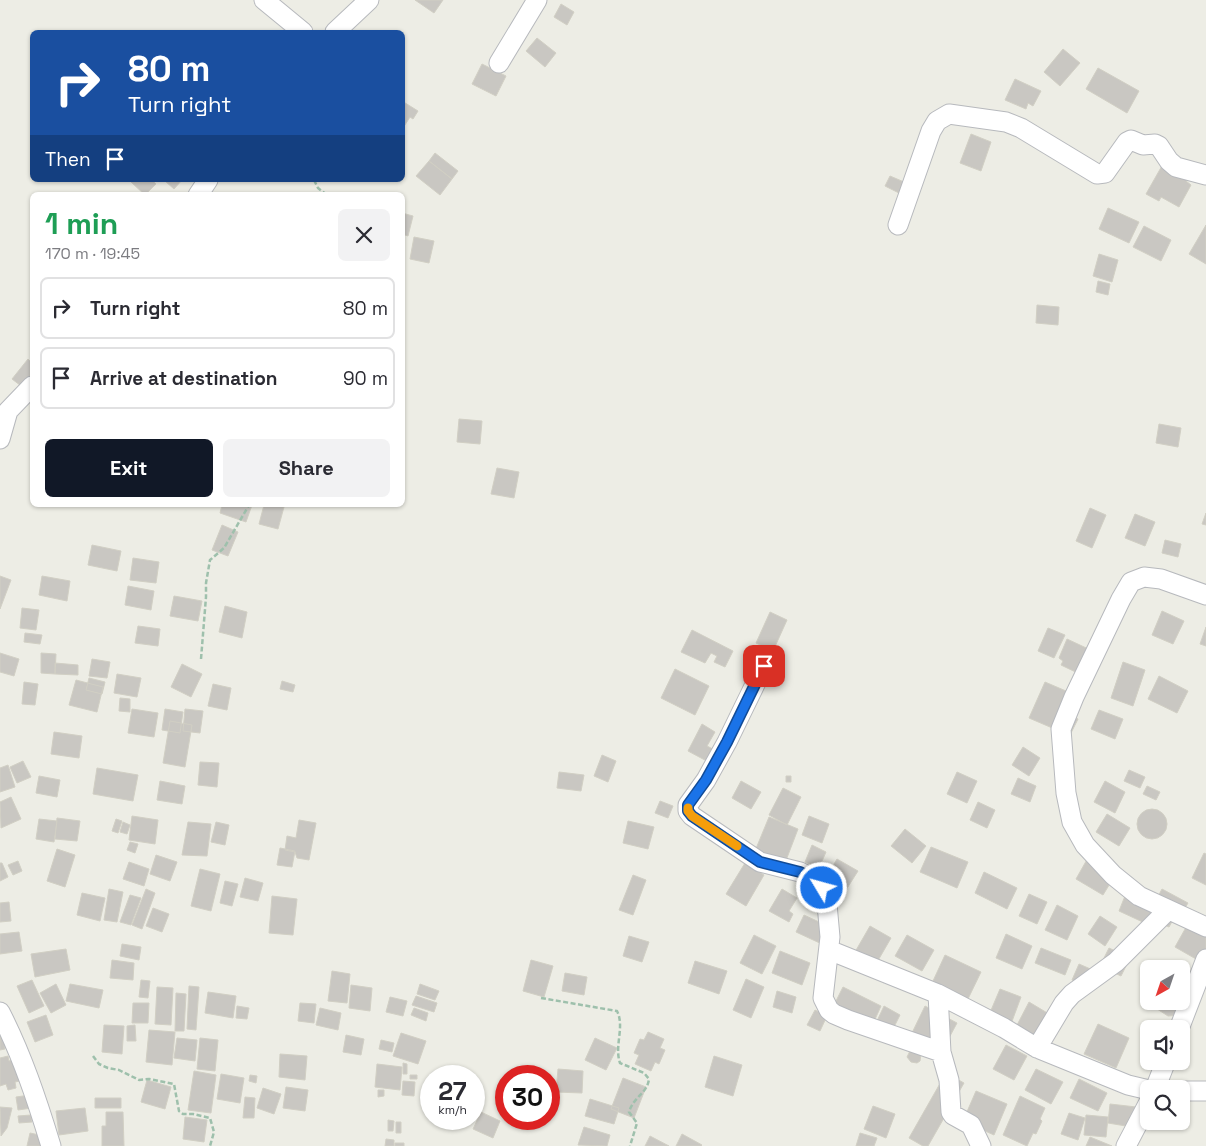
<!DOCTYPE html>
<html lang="en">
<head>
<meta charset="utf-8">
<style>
	:root { --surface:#fff; --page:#f2f2f3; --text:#2b2b33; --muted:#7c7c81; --line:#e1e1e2; --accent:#111827 }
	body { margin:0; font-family:"Space Grotesk",sans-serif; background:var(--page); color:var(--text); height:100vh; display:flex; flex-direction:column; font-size:19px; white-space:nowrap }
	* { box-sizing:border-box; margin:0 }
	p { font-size:16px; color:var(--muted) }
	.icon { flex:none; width:28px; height:28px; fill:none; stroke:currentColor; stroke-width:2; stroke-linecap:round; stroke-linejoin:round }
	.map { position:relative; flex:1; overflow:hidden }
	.side { position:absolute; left:30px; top:192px; width:375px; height:315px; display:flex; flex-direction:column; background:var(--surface); border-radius:8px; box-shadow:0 1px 4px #0004 }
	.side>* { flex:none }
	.guide { position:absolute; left:30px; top:30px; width:375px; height:152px; border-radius:8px; box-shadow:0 1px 4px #0004; background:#1a4fa0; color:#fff; overflow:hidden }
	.needle { width:32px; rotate:220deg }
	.tools { position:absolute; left:1140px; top:960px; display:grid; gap:10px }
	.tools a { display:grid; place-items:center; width:50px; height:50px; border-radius:8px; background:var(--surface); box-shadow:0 1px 4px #0004; font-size:25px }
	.speed { position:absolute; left:420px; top:1065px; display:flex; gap:10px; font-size:25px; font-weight:700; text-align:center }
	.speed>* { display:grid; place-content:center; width:65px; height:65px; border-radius:50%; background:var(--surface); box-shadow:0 1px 4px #0004; line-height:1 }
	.speed small { font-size:12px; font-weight:400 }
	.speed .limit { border:8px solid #d22; background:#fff; color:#111 }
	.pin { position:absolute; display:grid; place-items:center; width:42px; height:42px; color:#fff; margin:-21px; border-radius:10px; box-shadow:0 2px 8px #0006 }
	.me { position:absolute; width:55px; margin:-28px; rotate:307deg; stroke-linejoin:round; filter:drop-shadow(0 0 4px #0008) }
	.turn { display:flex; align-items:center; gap:18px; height:105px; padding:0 15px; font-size:22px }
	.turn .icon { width:65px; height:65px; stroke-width:2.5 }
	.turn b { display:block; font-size:35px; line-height:42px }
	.then { display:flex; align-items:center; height:48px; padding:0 15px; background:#0003; gap:10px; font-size:19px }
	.round { display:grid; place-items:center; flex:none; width:52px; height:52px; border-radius:8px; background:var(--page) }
	.overview { display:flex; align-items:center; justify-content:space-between; height:85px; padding:0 15px }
	h1 { font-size:30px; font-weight:700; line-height:38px; color:#1e9e55 }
	.primary-button { display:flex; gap:10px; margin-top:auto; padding:10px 15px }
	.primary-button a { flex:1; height:58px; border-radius:8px; background:var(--accent); color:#fff; font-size:20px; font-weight:700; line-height:58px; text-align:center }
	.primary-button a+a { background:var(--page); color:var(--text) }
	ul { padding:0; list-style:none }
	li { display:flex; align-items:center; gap:15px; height:62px; margin:0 10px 8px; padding:0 5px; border:2px solid var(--line); border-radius:8px }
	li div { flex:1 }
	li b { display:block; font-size:19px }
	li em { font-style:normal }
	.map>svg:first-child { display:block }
</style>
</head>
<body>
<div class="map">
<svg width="1206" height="1146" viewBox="0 0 1206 1146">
	<rect width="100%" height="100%" fill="#edede5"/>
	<!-- building -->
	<path fill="#c9c7c2" stroke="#d1cfc4" d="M415 0H443L434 13Z
		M561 4 574 12 567 25 554 17Z
		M537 38 556 53 545 67 526 51Z
		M1063 49 1080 63 1060 86 1044 72Z
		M482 64 506 76 496 96 472 84Z
		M1098 68 1139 91 1127 113 1086 89Z
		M1015 79 1041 91 1033 106 1028 103 1026 109 1005 100Z
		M402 101 418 111 413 119 410 117 403 128Z
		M971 134 991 142 981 171 960 163Z
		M435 153 458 171 452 179 429 161Z
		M429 161 452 179 440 195 416 176Z
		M1163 164 1187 178 1186 181 1191 185 1179 207 1161 197 1159 201 1146 194Z
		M890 176 904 182 899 193 885 186Z
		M133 180H152L156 184 145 195 131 182Z
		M166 180H182L174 189 165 181Z
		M1108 208 1139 222 1129 243 1099 229Z
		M402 213 413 216 408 236 402 234Z
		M1206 225V264L1189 254Z
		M1144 226 1171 240 1161 261 1133 247Z
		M414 237 434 241 429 263 410 259Z
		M1099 254 1118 260 1112 282 1093 276Z
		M1098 281 1110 284 1108 295 1096 292Z
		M1037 305 1059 307 1058 325 1036 323Z
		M28 359 32 363V388L29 392 12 379Z
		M459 419 482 421 480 444 457 442Z
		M1159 424 1181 428 1178 447 1156 443Z
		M497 468 519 472 514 498 491 494Z
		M222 505H252L246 522 220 513Z
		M264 505 284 507 278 529 259 524Z
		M1090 508 1106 515 1092 548 1076 541Z
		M1206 513V525L1202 524Z
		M1135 514 1155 522 1145 546 1125 538Z
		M222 525 238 532 228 556 212 550Z
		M1165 540 1181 544 1178 557 1162 553Z
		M92 545 121 551 117 571 88 565Z
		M133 558 159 562 156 583 130 580Z
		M0 576 11 580 0 609Z
		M42 576 70 581 67 601 39 595Z
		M128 586 154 591 151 610 125 605Z
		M174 596 202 601 198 621 170 616Z
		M225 606 247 612 242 638 219 632Z
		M22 608 39 610 36 630 20 628Z
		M1162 611 1184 621 1173 644 1152 635Z
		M770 612 787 620 773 651 756 643Z
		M138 626 160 629 158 646 135 643Z
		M1206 627V646L1200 644Z
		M1048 628 1065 635 1054 658 1038 651Z
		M692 630 733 651 725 667 714 662 717 656 711 653 705 663 681 652Z
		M25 633 42 635 40 644 24 642Z
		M1067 639 1097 653 1086 677 1061 665 1063 661 1059 658Z
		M0 653 19 659 14 676 0 672Z
		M41 653 56 654 55 674 41 673Z
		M92 659 110 662 107 678 89 676Z
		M1123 662 1145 670 1133 706 1111 698Z
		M55 663 78 665V675L55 674Z
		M182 664 202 674 191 697 171 687Z
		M675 669 709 686 695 715 661 698Z
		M117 674 141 678 137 697 114 693Z
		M1159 676 1188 691 1177 713 1148 699Z
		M89 678 105 682 102 694 86 690Z
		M76 680 103 687 97 712 69 705Z
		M282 681 295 685 293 692 280 689Z
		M24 682 38 684 35 705 22 704Z
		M1045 682 1073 694 1057 730 1029 718Z
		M213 684 231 688 227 710 208 706Z
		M120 698 130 699V712L119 711Z
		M132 709 158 713 154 737 128 733Z
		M165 709 183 712 180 733 162 730Z
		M185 709 203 711 200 733 183 731Z
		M1099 710 1123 719 1115 739 1091 729Z
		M1068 714 1078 719 1069 737Z
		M170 721 192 725 185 767 163 763Z
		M702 724 715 732 707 746 722 754 716 766 688 751Z
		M54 732 82 736 79 758 51 754Z
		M1023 747 1040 758 1029 776 1012 765Z
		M602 755 616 761 608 782 594 776Z
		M23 761 31 777 17 783 10 767Z
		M200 762 219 763 217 787 198 785Z
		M8 765 15 787 0 792V768Z
		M97 768 138 775 133 801 93 794Z
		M1129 770 1145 777 1140 788 1124 781Z
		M559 772 584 775 581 791 557 788Z
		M957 772 977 781 967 803 947 794Z
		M39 776 60 780 57 797 36 793Z
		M786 776H791V782H786Z
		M1018 778 1036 786 1030 802 1011 794Z
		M160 781 185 786 182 804 157 800Z
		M741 781 761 792 751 809 732 798Z
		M1105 781 1125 792 1115 813 1094 802Z
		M1147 786 1160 792 1156 800 1143 794Z
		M783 788 801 797 787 825 769 815Z
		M11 797 21 819 1 828 0 802Z
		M660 801 673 806 668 818 655 813Z
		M978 802 995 810 987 828 970 820Z
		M1137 824a15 15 0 1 1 30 0a15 15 0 1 1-30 0Z
		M1107 814 1130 828 1119 846 1096 832Z
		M132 816 158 820 155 844 129 840Z
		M809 816 829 824 822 843 802 835Z
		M769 817 798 829 785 863 755 851Z
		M57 818 80 821 77 841 55 839Z
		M39 819 57 821 54 842 36 839Z
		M116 819 122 821 118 833 112 831Z
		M299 820 316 823 309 860 297 858 295 852 285 850 287 836 296 838Z
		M628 821 654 827 648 849 623 843Z
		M123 822 130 825 127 834 120 832Z
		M188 822 211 824 207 856 182 855Z
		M216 822 229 825 225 845 211 842Z
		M905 829 926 846 912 863 891 846Z
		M130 842 138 844 135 853 127 850Z
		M812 845 826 852 819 868 805 862Z
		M931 847 968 862 957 888 920 872Z
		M280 848 295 851 292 867 277 865Z
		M57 849 75 855 65 887 47 881Z
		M1204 853 1206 854V885L1192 878Z
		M156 855 177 862 170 881 150 874Z
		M1089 856 1117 872 1103 895 1076 879Z
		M837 859 858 871 844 893 824 881Z
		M18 861 22 871 13 875 8 865Z
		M129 862 149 869 144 886 123 879Z
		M0 863H2L8 877 0 881Z
		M745 863 764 875 746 906 726 894Z
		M200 869 220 874 211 911 191 906Z
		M984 872 1017 888 1007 909 975 893Z
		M633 875 646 880 633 915 619 910Z
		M245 878 263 883 258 901 240 897Z
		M225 881 238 884 232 906 220 903Z
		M109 889 123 892 117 922 104 920Z
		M146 889 155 893 142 929 132 925Z
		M782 889 797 898 789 911 793 914 789 922 769 911Z
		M1162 889 1188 903 1180 916 1155 902Z
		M82 893 105 898 100 921 77 915Z
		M1029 894 1047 902 1037 924 1019 916Z
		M130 895 141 898 131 925 120 922Z
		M272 896 297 899 293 935 269 933Z
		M1125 896 1174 918 1169 927 1162 924 1160 930 1119 911Z
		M9 902 11 921 0 922V903Z
		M1057 905 1078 916 1067 940 1045 930Z
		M153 908 169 914 162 932 146 926Z
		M804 915 832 928 824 945 796 932Z
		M1100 916 1117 927 1105 946 1088 934Z
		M1189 922 1206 932V958L1203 963 1175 947Z
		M870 926 891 938 876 964 855 952Z
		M19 932 22 951 0 954V934Z
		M1006 934 1032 946 1022 969 996 958Z
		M754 935 776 946 762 974 740 963Z
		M907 935 934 950 922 971 895 956Z
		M629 936 649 942 642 962 623 956Z
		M122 944 141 947 139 960 120 956Z
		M1041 948 1071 960 1065 975 1035 963Z
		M1109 948 1130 958 1121 976 1100 966Z
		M66 949 70 970 35 977 31 954Z
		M780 951 810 963 802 985 772 973Z
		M945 955 981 972 966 1003 954 992 933 981Z
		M112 960 134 963 133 980 110 978Z
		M531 960 553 966 544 997 523 991Z
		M695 961 727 971 719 994 688 983Z
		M1079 964 1095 971 1089 987 1072 980Z
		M1181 965 1194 974 1184 1015 1168 1016 1154 1007 1151 1001H1181V969H1161L1164 966Z
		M332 971 350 974 347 1003 328 1001Z
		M565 973 587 977 584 995 562 991Z
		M746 979 764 987 751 1018 733 1010Z
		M32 980 44 1006 29 1013 17 986Z
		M141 980 150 981 148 998 139 997Z
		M56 984 66 1005 51 1013 40 993Z
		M70 984 103 990 99 1008 66 1001Z
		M420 984 439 991 435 1000 417 994Z
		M351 985 372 988 370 1011 349 1008Z
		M189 986 199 987 196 1030 187 1029Z
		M157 987 173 988 171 1025 155 1024Z
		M843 987 881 1006 872 1026 833 1007Z
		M1000 989 1021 997 1011 1024 989 1015Z
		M777 991 796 997 792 1013 773 1007Z
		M208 992 236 996 233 1018 205 1013Z
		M176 993 186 994 184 1031H175Z
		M416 996 437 1003 434 1012 412 1005Z
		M390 997 407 1001 403 1016 386 1012Z
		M1029 1002 1049 1014 1036 1037 1016 1027Z
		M133 1003H149L148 1023H132Z
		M300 1003 316 1004 314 1023 298 1021Z
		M237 1006 249 1008 247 1019 236 1018Z
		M884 1006 900 1015 893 1029 877 1021Z
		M925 1006 957 1023 942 1051 911 1035Z
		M320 1008 341 1013 338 1030 316 1025Z
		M414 1008 428 1013 426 1021 411 1015Z
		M815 1010 827 1016 820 1031 807 1025Z
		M46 1015 53 1035 35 1042 27 1022Z
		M1098 1024 1129 1038 1116 1068 1084 1054Z
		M104 1025 124 1026 122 1054 102 1052Z
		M135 1025 136 1041H127V1026Z
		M0 1029H3L5 1049 0 1050Z
		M149 1030 175 1032 172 1065 146 1062Z
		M648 1032 664 1039 660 1048 665 1050 659 1064 655 1062 651 1071 635 1064 639 1055 634 1053 640 1039 644 1040Z
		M401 1033 426 1041 418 1064 393 1056Z
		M346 1035 364 1039 361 1055 343 1052Z
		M177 1038 197 1040 195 1061 174 1058Z
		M200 1038 218 1040 215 1071 197 1069Z
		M595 1038 617 1048 606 1070 585 1060Z
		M381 1040 394 1043 392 1052 379 1049Z
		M1006 1045 1027 1056 1014 1080 993 1069Z
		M910 1051 921 1054 920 1061 917 1063 911 1062 907 1057Z
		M280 1054 307 1056 305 1080 279 1077Z
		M8 1056 9 1061 14 1060 20 1081 15 1082 16 1088 8 1090 6 1084 0 1086V1058Z
		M714 1056 742 1065 733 1096 705 1087Z
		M403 1063 407 1064V1074H403Z
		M377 1064 402 1067 400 1090 375 1087Z
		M558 1069 583 1071 582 1093 556 1092Z
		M1036 1069 1063 1082 1051 1104 1025 1090Z
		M194 1071 216 1075 211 1113 188 1110Z
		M433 1073H441V1076H433Z
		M946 1073 964 1083 928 1146H923L909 1138Z
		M221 1074 244 1078 240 1103 217 1099Z
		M250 1075 257 1076 256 1083 249 1081Z
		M410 1075H417V1079H410Z
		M623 1078 646 1087 634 1118 611 1109Z
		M1079 1079 1107 1093 1098 1111 1070 1098Z
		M147 1080 171 1087 165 1109 141 1102Z
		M403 1081 415 1082 414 1096 402 1095Z
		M286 1087 308 1090 305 1111 283 1108Z
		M263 1088 281 1094 274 1114 257 1108Z
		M378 1090H384V1096L378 1097Z
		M976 1091 1007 1104 994 1135 963 1121Z
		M30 1095 32 1108 18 1110 16 1097Z
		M1020 1096 1045 1108 1040 1119 1042 1121 1036 1134 1033 1133 1027 1146 1003 1135Z
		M245 1097 255 1098 254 1118H243Z
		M95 1098H121V1108H95Z
		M590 1099 619 1108 614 1124 585 1116Z
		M1110 1104 1145 1108 1138 1128 1108 1123Z
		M873 1106 895 1114 886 1138 864 1129Z
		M0 1107 12 1108 7 1128 1 1136Z
		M85 1108 88 1131 59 1135 56 1111Z
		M106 1112H123L124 1146H102V1126H106Z
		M481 1112 500 1121 493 1138 473 1129Z
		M1069 1113 1085 1118 1078 1140 1061 1134Z
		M31 1115 32 1122 19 1123 18 1116Z
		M1086 1115 1108 1117 1106 1137 1084 1135Z
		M185 1117 207 1120 204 1142 183 1139Z
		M388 1120 394 1121 393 1131H388Z
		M396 1122H401V1133H396Z
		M584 1127 610 1135 607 1146 578 1145Z
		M30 1133 44 1136 42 1146H27Z
		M860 1133 877 1138 874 1146H856Z
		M682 1134 702 1145 701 1146H676Z
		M650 1136 669 1146H645Z
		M1090 1137 1112 1146H1086Z
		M386 1139 394 1140V1146H385Z
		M395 1143H404V1146H395Z"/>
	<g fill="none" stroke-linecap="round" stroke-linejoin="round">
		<!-- minor casing -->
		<g stroke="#b7b9bd" stroke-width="21">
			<path id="minor" d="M264 0 303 32
				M335 32 369 0
				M499 63 537 0
				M198 195 208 180
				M898 225 931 131 937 121 949 114 1006 122 1021 128 1097 174 1105 173 1127 142 1131 140 1143 145 1155 144 1159 146 1169 161 1176 167 1206 175
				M0 439 8 411 32 386
				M1206 595 1161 579 1144 577 1131 582 1121 599 1074 697 1061 729 1066 793 1072 822 1085 845 1113 875 1139 896 1206 927
				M764 666 727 742 706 780 688 805V811L692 816 760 862 800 872 815 880 822 888 827 904 830 937 823 998 829 1010 834 1014 848 1020 941 1052
				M829 950 938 994 1004 1028 1037 1048 1128 1085 1149 1090
				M938 994 941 1052 949 1080 951 1112 953 1115 971 1125 981 1146
				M0 1012C22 1055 37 1100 51 1146
				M1179 1029 1206 959
				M1037 1048 1064 1003 1072 994 1116 962 1168 910
				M1155 1089 1166 1061
				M1181 1091H1206
				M1126 1146 1149 1102"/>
		</g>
		<!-- path -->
		<path stroke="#9ec0ac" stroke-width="2.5" stroke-dasharray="5 2.5" stroke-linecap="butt" d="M314 180 318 188 327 195
			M201 659 206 597V583L210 560 224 548 249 505
			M541 998 617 1011C625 1027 614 1046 620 1063L644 1073 649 1079C647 1094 634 1096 629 1112L637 1123 630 1146
			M93 1056 99 1064 108 1068 119 1070 139 1080 149 1079 174 1084 179 1111 183 1114H193L210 1118 214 1132 210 1146"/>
		<!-- minor -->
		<use href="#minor" stroke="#fff" stroke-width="19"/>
	</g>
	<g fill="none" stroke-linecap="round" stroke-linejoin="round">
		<!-- route casing -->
		<g stroke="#114b97" stroke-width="12">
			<path id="route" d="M764 666 727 742 706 780 688 805V811L692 816 760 862 800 872 815 880 822 888"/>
		</g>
		<!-- route -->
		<use href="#route" stroke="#1a73e8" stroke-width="9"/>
		<!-- slow -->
		<path stroke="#f59e0b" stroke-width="9" d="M688 808V811L692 816 737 846"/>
	</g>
</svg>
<div class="tools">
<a><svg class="needle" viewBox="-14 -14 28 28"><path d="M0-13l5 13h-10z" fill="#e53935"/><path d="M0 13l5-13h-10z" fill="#7c7c81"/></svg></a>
<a><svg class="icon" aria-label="sound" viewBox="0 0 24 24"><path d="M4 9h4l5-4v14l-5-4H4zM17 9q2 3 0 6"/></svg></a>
<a><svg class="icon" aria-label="search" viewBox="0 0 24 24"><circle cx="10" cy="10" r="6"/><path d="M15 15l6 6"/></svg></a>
</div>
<div class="speed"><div>27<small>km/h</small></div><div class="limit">30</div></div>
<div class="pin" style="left:764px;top:666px;background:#d93025"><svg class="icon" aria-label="arrive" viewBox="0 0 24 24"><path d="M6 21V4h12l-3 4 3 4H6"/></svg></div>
<svg class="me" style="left:822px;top:888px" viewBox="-20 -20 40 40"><circle r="17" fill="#1a73e8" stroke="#fff" stroke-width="3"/><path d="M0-11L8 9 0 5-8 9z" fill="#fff"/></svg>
<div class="guide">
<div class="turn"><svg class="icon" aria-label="right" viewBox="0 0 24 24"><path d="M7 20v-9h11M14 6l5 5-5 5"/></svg><div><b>80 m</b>Turn right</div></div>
<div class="then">Then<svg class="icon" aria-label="arrive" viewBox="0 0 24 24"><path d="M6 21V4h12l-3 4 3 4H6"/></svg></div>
</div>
<section class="side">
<div class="overview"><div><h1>1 min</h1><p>170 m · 19:45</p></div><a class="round"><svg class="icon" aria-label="close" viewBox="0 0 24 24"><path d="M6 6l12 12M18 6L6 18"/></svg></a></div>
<ul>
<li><svg class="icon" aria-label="right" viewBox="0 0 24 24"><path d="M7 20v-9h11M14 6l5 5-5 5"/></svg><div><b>Turn right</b></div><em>80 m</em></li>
<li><svg class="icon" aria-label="arrive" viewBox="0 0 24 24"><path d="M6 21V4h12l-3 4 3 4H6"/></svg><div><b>Arrive at destination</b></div><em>90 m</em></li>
</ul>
<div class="primary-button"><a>Exit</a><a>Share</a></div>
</section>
</div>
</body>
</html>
